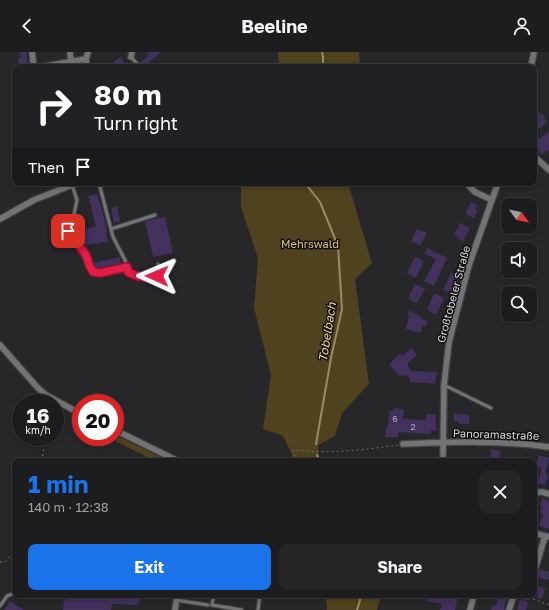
<!DOCTYPE html>
<html lang="en">
<head>
<meta charset="utf-8">
<style>
	:root { --surface:#1d1c1f; --page:#252528; --text:#f1f3f6; --muted:#a0a1a4; --line:#3b3a3d; --accent:#1a73e8 }
	body { margin:0; font-family:"Golos Text",sans-serif; background:var(--page); color:var(--text); height:100vh; display:flex; flex-direction:column; font-size:15px; white-space:nowrap }
	* { box-sizing:border-box; margin:0 }
	p { font-size:13px; color:var(--muted) }
	.icon { flex:none; width:22px; height:22px; fill:none; stroke:currentColor; stroke-width:2; stroke-linecap:round; stroke-linejoin:round }
	.map { position:relative; flex:1; overflow:hidden }
	.sheet { position:absolute; left:12px; top:406px; width:525px; height:140px; display:flex; flex-direction:column; background:var(--surface); border-radius:8px; box-shadow:0 2px 6px #0003,0 0 0 1px var(--line) }
	.sheet>* { flex:none }
	.guide { position:absolute; left:12px; top:12px; width:525px; height:122px; border-radius:8px; box-shadow:0 2px 6px #0003,0 0 0 1px var(--line); background:#202124; color:#fff; overflow:hidden }
	.needle { width:26px; rotate:122deg }
	.buttons { position:absolute; left:501px; top:146px; display:grid; gap:8px }
	.buttons a { display:grid; place-items:center; width:36px; height:36px; border-radius:8px; background:var(--surface); box-shadow:0 2px 6px #0003,0 0 0 1px var(--line); font-size:20px }
	.speed { position:absolute; left:12px; top:342px; display:flex; gap:8px; font-size:20px; font-weight:700; text-align:center }
	.speed>* { display:grid; place-content:center; width:52px; height:52px; border-radius:50%; background:var(--surface); box-shadow:0 2px 6px #0003,0 0 0 1px var(--line); line-height:1 }
	.speed small { font-size:10px; font-weight:400 }
	.speed .limit { border:6px solid #d22; background:#fff; color:#111 }
	.pin { position:absolute; display:grid; place-items:center; width:34px; height:34px; color:#fff; margin:-17px; border-radius:8px; box-shadow:0 2px 6px #0006 }
	.me { position:absolute; width:44px; margin:-22px; rotate:271deg; stroke-linejoin:round; filter:drop-shadow(0 0 3px #0008) }
	.turn { display:flex; align-items:center; gap:14px; height:84px; padding:0 16px; font-size:18px }
	.turn .icon { width:52px; height:52px; stroke-width:2.5 }
	.turn b { display:block; font-size:28px; line-height:34px }
	.then { display:flex; align-items:center; height:38px; padding:0 16px; background:#0003; gap:8px; font-size:15px }
	.round { display:grid; place-items:center; flex:none; width:42px; height:42px; border-radius:8px; background:var(--page) }
	.head { display:flex; align-items:center; justify-content:space-between; height:68px; padding:0 16px }
	h1 { font-size:24px; font-weight:700; line-height:30px; color:var(--accent) }
	.primary-button { display:flex; gap:8px; margin-top:auto; padding:8px 16px }
	.primary-button a { flex:1; height:46px; border-radius:8px; background:var(--accent); color:#fff; font-size:16px; font-weight:700; line-height:46px; text-align:center }
	.primary-button a+a { background:var(--page); color:var(--text) }
	header { display:flex; justify-content:space-between; align-items:center; height:52px; padding:0 16px; background:var(--surface); font-size:18px; font-weight:700 }
	.map>svg:first-child { display:block }
</style>
</head>
<body>
<header><svg class="icon" aria-label="back" viewBox="0 0 24 24"><path d="M15 5l-7 7 7 7"/></svg>Beeline<svg class="icon" aria-label="person" viewBox="0 0 24 24"><circle cx="12" cy="8" r="4"/><path d="M4 21q1-7 8-7t8 7"/></svg></header>
<div class="map">
<svg width="549" height="558" viewBox="0 0 549 558">
	<rect width="100%" height="100%" fill="#272629"/>
	<!-- green -->
	<path fill="#4f421e" d="M278 0H359L360 15H279Z
		M241 131H348L372 211 355 227 369 332 342 361 335 384 318 393 319 409H295L283 384 263 377 271 323 254 256 258 206 241 155Z
		M115 383 169 409H155L107 385H115Z
		M326 543H381L377 558H327Z"/>
	<g fill="none" stroke-linecap="round" stroke-linejoin="round">
		<!-- stream -->
		<path stroke="#988b67" stroke-width="2" d="M322 0 323 5V15
			M305 131 320 150 338 194 342 257 331 306 316 392
			M317 403 320 409
			M357 558 360 548 359 543"/>
	</g>
	<!-- building -->
	<path fill="#42315c" d="M20 0H26L28 11H27V15H19L18 6H21Z
		M146 0H161L146 13 148 15H143L140 11 149 3Z
		M120 5 128 15H107Z
		M534 56 545 65 544 67 547 69 540 77 534 72Z
		M549 80V98L541 103 534 90Z
		M97 142 105 169 107 181H106L108 189 106 191 102 190 99 192 95 191 83 194 79 179 96 174 88 144Z
		M471 150 477 153 475 157 478 158 474 166 465 162Z
		M117 154 120 169 114 171 111 156Z
		M165 165 173 201 153 205 145 169Z
		M460 171 470 176 463 189 457 186 458 184 454 183Z
		M417 177 427 181 420 194 411 189Z
		M427 196 447 206 434 234 424 229 436 207 425 202Z
		M120 205 121 212 94 217 93 211Z
		M415 205 424 209 416 226 407 221Z
		M451 221 460 225 452 242 443 238Z
		M415 232 425 237 417 251 408 247Z
		M434 241 444 246 436 263 427 258Z
		M410 258 428 270 425 275 423 273 420 281 406 277 409 264 407 263Z
		M412 296 417 303 407 311 411 319 437 320 435 332 410 330V326L405 323 402 324 398 323 389 312 400 302 402 304Z
		M393 356 404 357 403 367 426 368V362L436 363V379L431 378V382L398 380V385H385L386 375H388L389 359H393Z
		M454 361 469 363V372H459V369H454Z
		M492 397 501 400 498 409 489 408Z
		M539 403 549 406 545 422 548 423 545 433 537 431 542 416 535 414Z
		M542 446 549 449V477L539 474 543 462 540 461 542 454 540 453Z
		M540 517 549 520 548 528 536 525Z
		M534 533 545 536 542 547 537 546 538 543 534 541Z
		M78 543H142L138 553 112 552 111 558H63L64 548Z
		M427 543 458 544 455 558H440L442 552 426 549Z
		M498 544 506 547 504 556 505 558H491L493 553 496 554Z
		M520 547 528 550 526 558H517Z
		M10 549 24 558H4Z"/>
	<g fill="none" stroke-linecap="round" stroke-linejoin="round">
		<!-- service casing -->
		<g stroke="#434244" stroke-width="5">
			<path id="service" d="M131 5 140 15
				M99 131 113 185 125 208 128 220C138 224 147 228 157 224L158 219V212
				M72 133 77 148 72 172 68 179 86 203 90 215 93 220 100 221 127 215
				M111 177 155 163
				M444 333 491 356
				M52 543H59
				M214 543 212 553 242 558
				M176 548 208 553
				M0 554 7 544 15 541
				M258 558 260 543"/>
		</g>
		<!-- minor casing -->
		<g stroke="#434244" stroke-width="8">
			<path id="minor" d="M32 0 34 15
				M70 0 71 9
				M131 5 132 0
				M41 15 86 7
				M87 15 86 7 88 0
				M531 15 534 0
				M534 104 549 118
				M466 131 475 140 492 148
				M0 167 34 148 77 131
				M0 293 38 336 46 343 81 362
				M115 378 178 409
				M403 392C452 390 500 388 549 395
				M443 409 444 333 449 290 469 213 498 131
				M534 441 542 440 549 442
				M534 481 549 485
				M534 521 545 484
				M523 543 527 544V543
				M175 558 177 543
				M470 558 474 543
				M509 558 514 543"/>
		</g>
		<!-- path -->
		<path stroke="#6d6c6f" stroke-width="1" stroke-dasharray="2 3" stroke-linecap="butt" d="M42 409 45 385
			M296 409 293 398C328 402 364 398 398 393
			M534 452 535 447
			M0 510H5L11 503 15 494
			M533 547 549 553"/>
		<!-- service -->
		<use href="#service" stroke="#737275" stroke-width="3"/>
		<!-- minor -->
		<use href="#minor" stroke="#737275" stroke-width="5.5"/>
	</g>
	<g fill="none" stroke-linecap="round" stroke-linejoin="round">
		<!-- route casing -->
		<g stroke="#92132f" stroke-width="10">
			<path id="route" d="M68 179 86 203 90 215 93 220 100 221 127 215 128 220C138 225 146 228 157 224"/>
		</g>
		<!-- route -->
		<use href="#route" stroke="#e11d48" stroke-width="7"/>
	</g>
	<g text-anchor="middle" dominant-baseline="central" stroke-width="3" stroke-linejoin="round" paint-order="stroke">
		<!-- number labels -->
		<g font-size="9" fill="#b1acb8">
			<text x="395" y="366">6</text>
			<text x="413" y="374">2</text>
		</g>
		<!-- park labels -->
		<g font-size="11" fill="#dfc373" stroke="#100f10">
			<text x="310" y="191">Mehrswald</text>
		</g>
		<!-- street labels -->
		<g font-size="11" fill="#d6d5d7" stroke="#100f10">
			<text transform="translate(453 242) rotate(-75)">Großtobeler Straße</text>
			<text transform="translate(496 382) rotate(2)">Panoramastraße</text>
		</g>
		<!-- water labels -->
		<g font-size="12" font-style="italic" fill="#f8db8a" stroke="#100f10">
			<text transform="translate(327 280) rotate(-81)">Tobelbach</text>
		</g>
	</g>
</svg>
<div class="buttons">
<a><svg class="needle" viewBox="-14 -14 28 28"><path d="M0-13l5 13h-10z" fill="#e53935"/><path d="M0 13l5-13h-10z" fill="#a0a1a4"/></svg></a>
<a><svg class="icon" aria-label="sound" viewBox="0 0 24 24"><path d="M4 9h4l5-4v14l-5-4H4zM17 9q2 3 0 6"/></svg></a>
<a><svg class="icon" aria-label="search" viewBox="0 0 24 24"><circle cx="10" cy="10" r="6"/><path d="M15 15l6 6"/></svg></a>
</div>
<div class="speed"><div>16<small>km/h</small></div><div class="limit">20</div></div>
<div class="pin" style="left:68px;top:179px;background:#d93025"><svg class="icon" aria-label="arrive" viewBox="0 0 24 24"><path d="M6 21V4h12l-3 4 3 4H6"/></svg></div>
<svg class="me" style="left:157px;top:224px" viewBox="-20 -20 40 40"><path d="M0-17L14 15 0 8-14 15z" fill="#e11d48" stroke="#fff" stroke-width="4"/></svg>
<div class="guide">
<div class="turn"><svg class="icon" aria-label="right" viewBox="0 0 24 24"><path d="M7 20v-9h11M14 6l5 5-5 5"/></svg><div><b>80 m</b>Turn right</div></div>
<div class="then">Then<svg class="icon" aria-label="arrive" viewBox="0 0 24 24"><path d="M6 21V4h12l-3 4 3 4H6"/></svg></div>
</div>
<section class="sheet">
<div class="head"><div><h1>1 min</h1><p>140 m · 12:38</p></div><a class="round"><svg class="icon" aria-label="close" viewBox="0 0 24 24"><path d="M6 6l12 12M18 6L6 18"/></svg></a></div>
<div class="primary-button"><a>Exit</a><a>Share</a></div>
</section>
</div>
</body>
</html>
